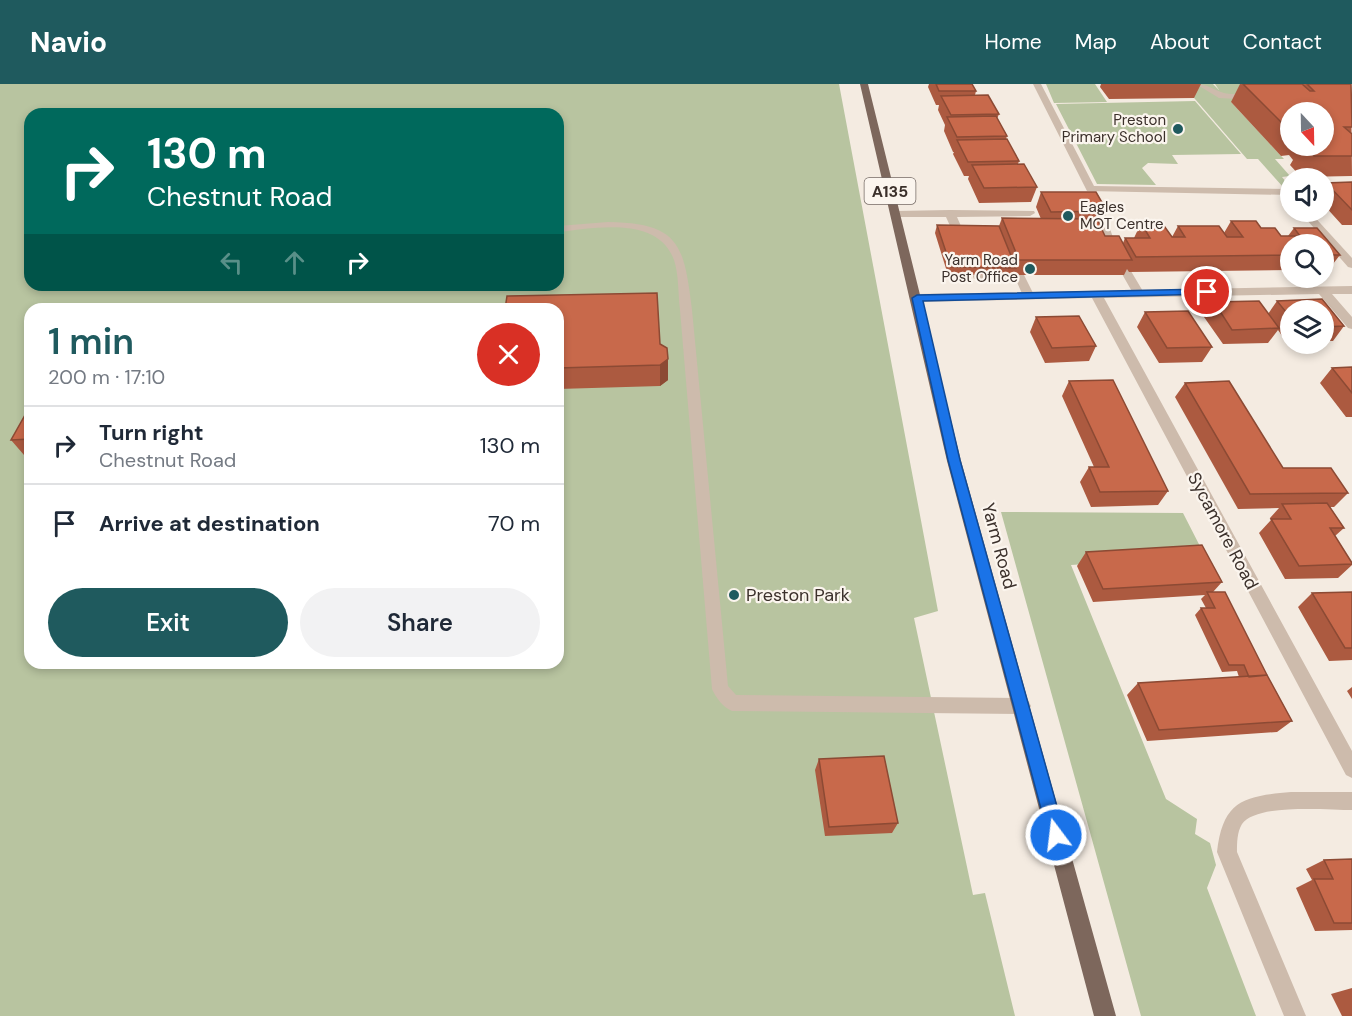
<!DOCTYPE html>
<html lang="en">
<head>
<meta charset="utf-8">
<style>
	:root { --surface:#fff; --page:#f2f2f3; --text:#1f2937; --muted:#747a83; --line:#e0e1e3; --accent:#1f5a5e }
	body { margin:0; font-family:"DM Sans",sans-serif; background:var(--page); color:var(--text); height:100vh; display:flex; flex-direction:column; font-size:22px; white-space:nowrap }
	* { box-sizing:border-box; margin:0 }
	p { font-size:20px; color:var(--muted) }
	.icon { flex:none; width:33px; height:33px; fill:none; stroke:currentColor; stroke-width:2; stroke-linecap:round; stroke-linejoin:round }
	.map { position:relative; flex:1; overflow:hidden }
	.sheet { position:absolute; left:24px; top:219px; width:540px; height:366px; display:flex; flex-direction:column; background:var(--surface); border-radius:18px; box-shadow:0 3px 9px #0003 }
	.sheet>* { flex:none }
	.guide { position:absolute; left:24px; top:24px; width:540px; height:183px; border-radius:18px; box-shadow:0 3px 9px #0003; background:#00695c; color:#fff; overflow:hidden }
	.needle { width:39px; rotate:158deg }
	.fabs { position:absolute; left:1280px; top:18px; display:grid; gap:12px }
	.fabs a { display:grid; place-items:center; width:54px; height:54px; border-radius:50%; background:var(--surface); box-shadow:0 3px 9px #0003; font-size:30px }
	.pin { position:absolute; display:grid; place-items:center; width:51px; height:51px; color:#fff; margin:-26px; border:3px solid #fff; border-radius:50%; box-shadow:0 2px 6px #0007 }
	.me { position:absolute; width:66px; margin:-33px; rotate:345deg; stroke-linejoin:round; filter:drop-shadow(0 0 4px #0008) }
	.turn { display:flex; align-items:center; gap:21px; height:126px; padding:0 24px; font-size:27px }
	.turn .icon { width:78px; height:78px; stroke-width:2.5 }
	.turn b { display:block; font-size:42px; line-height:51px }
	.lanes { display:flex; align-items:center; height:57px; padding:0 24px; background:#0003; justify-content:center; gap:30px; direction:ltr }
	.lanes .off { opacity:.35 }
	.round { display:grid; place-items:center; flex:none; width:63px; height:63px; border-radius:32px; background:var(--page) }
	.summary { display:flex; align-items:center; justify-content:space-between; height:102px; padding:0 24px }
	h1 { font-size:36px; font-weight:600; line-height:45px; color:var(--accent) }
	.primary-button { display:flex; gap:12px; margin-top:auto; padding:12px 24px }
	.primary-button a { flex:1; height:69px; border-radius:36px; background:var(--accent); color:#fff; font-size:24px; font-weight:600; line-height:69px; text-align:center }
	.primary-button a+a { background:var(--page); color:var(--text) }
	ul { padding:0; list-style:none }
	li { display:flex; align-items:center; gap:18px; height:78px; padding:0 24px; border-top:2px solid var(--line) }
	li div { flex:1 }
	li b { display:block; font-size:22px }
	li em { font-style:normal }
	header { display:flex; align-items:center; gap:36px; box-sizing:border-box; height:84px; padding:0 30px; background:var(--accent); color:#fff }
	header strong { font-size:28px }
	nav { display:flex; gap:33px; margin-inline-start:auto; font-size:21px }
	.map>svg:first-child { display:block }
</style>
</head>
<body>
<header>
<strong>Navio</strong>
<nav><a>Home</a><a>Map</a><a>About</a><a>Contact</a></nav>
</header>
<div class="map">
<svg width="1352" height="932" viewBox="0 0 1352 932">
	<rect width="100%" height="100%" fill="#f4ebe1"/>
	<!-- green -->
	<path fill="#b8c4a0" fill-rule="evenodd" d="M0 0H839L938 527 914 534 973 811 985 809 1015 932H0ZM30 30H558V201H30ZM30 225H558V579H30Z
		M1046 0H1095L1107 18 1054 19Z
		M1182 0H1213L1219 6 1215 0H1273L1290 16 1231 18 1284 75H1275L1290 92 1282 93 1290 103H1283L1258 75H1247Z
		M1195 17 1241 70 1172 71 1178 80 1148 79 1142 84 1156 101 1097 100 1056 20Z
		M1001 428 1183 429 1205 472 1071 481 1166 715 1197 735 1195 750 1210 759 1216 781 1207 804 1256 932H1141Z"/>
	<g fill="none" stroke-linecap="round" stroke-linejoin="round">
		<!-- service -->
		<path fill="#cdbbac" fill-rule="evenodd" d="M1033 0H1041L1094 102 1290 105V111L1087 107Z
			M1196 0C1208 0 1213 6 1224 9 1235 12 1249 7 1258 13L1254 16 1219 14Z
			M1096 116 1101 119 1116 162 1144 209 1142 211H1134L1106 162 1091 119Z
			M950 126 1034 127 1035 129 1030 132 957 133 982 190 1024 191 1034 211 1032 214H1024L1016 196 974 195 946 133H896L891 130 896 127Z
			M608 138C680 139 684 161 692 226L690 229H682L680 226C678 210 679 191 674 176 658 131 594 144 558 148V142Z"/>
		<!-- minor -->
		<path fill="#cdbbac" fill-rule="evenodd" d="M1290 105V113L1283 108Z
			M1300 128H1310L1352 174V184L1348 183Z
			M1352 202V210H1332L1352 233V245L1348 244 1319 210 1104 214 1352 667V694L1346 691 1092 214 917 218 911 214 917 210Z
			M686 222 692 226 728 602 736 611 1022 614 1028 616 1031 622 1028 628 1022 630 732 627C723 623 716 614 712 605L680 226Z
			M1291 708H1352V726C1328 726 1257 719 1242 740 1237 748 1237 759 1237 768L1306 932H1284L1217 768C1223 716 1244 712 1291 708Z"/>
		<!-- primary -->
		<path fill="#7d675c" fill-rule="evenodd" d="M860 0H868L961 377 1116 932H1094L947 377Z"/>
	</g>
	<!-- wall -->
	<path fill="#ac5a40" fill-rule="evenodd" d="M929 0H972L976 7 975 11 999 30 997 35 1007 52 1006 55 1019 77 1018 80 1037 103 1031 118 979 119 968 95 969 92H964L953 70 954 68H953L944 47 945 41 938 26 939 21H936L928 3Z
		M1101 0H1201L1194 14 1109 15 1100 3Z
		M1240 0H1351L1352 92 1301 93 1290 81 1293 76 1289 71 1281 72 1231 18ZM1290 28 1323 62H1290Z
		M1352 98V141H1342L1323 120V104L1326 99Z
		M1041 108H1096L1107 127 1100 142 1105 152H1119L1123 159 1125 154H1134L1141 139H1162L1172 153 1178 142H1219L1224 149 1231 137H1256L1261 144H1275L1281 152H1288L1294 144H1317L1340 171 1329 185H1323V160H1290V186L1129 188 1127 185 1124 191H948L935 149 937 141 999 142 1002 134 1041 135 1036 123Z
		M1322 215 1344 242 1333 257H1323V226H1290V259H1287L1278 246 1268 259 1223 260 1204 233 1214 218 1259 217 1268 230 1277 217Z
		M558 225 668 275V296L660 302 558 305Z
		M1145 228 1212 263 1202 278 1159 279 1137 243Z
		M1036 233 1096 262 1089 277 1045 279 1030 248Z
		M1352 283V333H1346L1320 299 1332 284Z
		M1069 297 1168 407 1158 421 1091 423 1080 398 1089 383H1094L1062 312Z
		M1185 299 1283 384 1348 409 1334 423H1330L1344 444 1335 452 1352 479V481L1338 494 1285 495 1259 449 1271 436 1270 434 1279 424 1238 425 1175 313Z
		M30 324V370L24 371 11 356Z
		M1086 468 1222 498 1213 508 1267 591 1292 637 1277 648 1147 657 1127 611 1138 599 1239 593 1237 587 1222 588 1195 531 1201 524H1206L1201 515 1205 511 1093 518 1077 482Z
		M1352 508V576L1329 577 1298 523 1312 509Z
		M1352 603V615L1347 607Z
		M819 675 898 739 892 749 825 752 815 686Z
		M1352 775V846L1315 847 1296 804 1312 796 1306 785 1324 776Z
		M1352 904V932H1342L1331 910Z"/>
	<!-- shaded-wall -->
	<path fill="#8c4a34" d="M668 275V296L660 302V281Z"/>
	<!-- building -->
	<path fill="#c8694b" stroke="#8c4a34" stroke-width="1.5" d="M936 0H972L976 7H939Z
		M1243 0H1302L1310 7H1314L1307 0H1351L1352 43H1344L1352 50V72H1314L1304 62H1323V28H1290V47Z
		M988 11 999 30 951 31 941 12Z
		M996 32 1007 52 957 53 947 33Z
		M1007 55 1019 77 968 78 957 56Z
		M1024 80 1037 103 984 104 972 81Z
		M1352 98V126L1326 99Z
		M1041 108H1096L1107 127 1051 128Z
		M1002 134 1097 135 1105 152H1119L1132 176H1019Z
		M1231 137H1256L1261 144H1275L1281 152H1300L1294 144H1317L1340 171H1323V160H1290V171L1136 173 1125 154H1150L1141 139H1162L1172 153H1185L1178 142H1219L1227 153H1243Z
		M937 141 999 142 1016 184 951 183Z
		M657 209 660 260 667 264 668 275 660 281 558 284V225H505L507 212Z
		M1322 215 1344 242 1323 243V226H1290V233L1277 217Z
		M1259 217 1279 244 1232 246 1214 218Z
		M1188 227 1212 263 1167 264 1145 228Z
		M1079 232 1096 262 1052 264 1036 233Z
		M1352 283V309L1332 284Z
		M1113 296 1168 407 1100 408 1089 383H1109L1069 297Z
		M1229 297 1283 384H1331L1348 409 1250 410 1185 299Z
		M29 324H30V355L11 356Z
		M1327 419 1344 444H1330L1352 479V480L1299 482 1271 435H1291L1282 420Z
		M1202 461 1222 498 1103 505 1086 468Z
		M1207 508H1225L1267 591 1249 593 1244 581H1229L1201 524H1215Z
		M1352 508V564H1345L1312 509Z
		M1267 591 1292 637 1159 646 1138 599Z
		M884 672 898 739 829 743 819 675Z
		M1352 775V839H1334L1314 795H1333L1324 776Z"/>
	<!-- route -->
	<path fill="#1a73e8" stroke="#114b97" stroke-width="1.5" d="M1207 205H1210V210L923 217 960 376 1065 751 1062 757 1056 760 1050 757 1048 751 948 376 912 214 917 211Z"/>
	<!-- markers -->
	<g fill="#1f5a5e" stroke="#fbf5ee" stroke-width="2">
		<circle cx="1178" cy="45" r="6"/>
		<circle cx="1068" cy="132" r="6"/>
		<circle cx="1030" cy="185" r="6"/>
		<circle cx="734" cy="511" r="6"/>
	</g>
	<g text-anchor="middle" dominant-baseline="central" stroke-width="4.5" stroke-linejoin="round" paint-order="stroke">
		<!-- far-poi labels -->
		<g font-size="15" fill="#3b302b" stroke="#fbf5ee" text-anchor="end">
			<text x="1166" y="36">Preston<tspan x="1166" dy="17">Primary School</tspan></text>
			<text x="1080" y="123" text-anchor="start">Eagles<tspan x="1080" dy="17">MOT Centre</tspan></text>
			<text x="1018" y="176">Yarm Road<tspan x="1018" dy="17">Post Office</tspan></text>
		</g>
		<!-- shield labels -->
		<rect fill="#fbf5ee" stroke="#756b66" stroke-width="1.5" x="864.5" y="94" width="51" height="26" rx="4.5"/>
		<g font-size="16" font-weight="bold" fill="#3b302b">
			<text x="890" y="107">A135</text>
		</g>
		<!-- street labels -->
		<g font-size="18" fill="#3b302b" stroke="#fbf5ee">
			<text transform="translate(1223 447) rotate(62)">Sycamore Road</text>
			<text transform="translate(999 462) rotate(75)">Yarm Road</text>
		</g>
		<!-- poi labels -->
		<g font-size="18" fill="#3b302b" stroke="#fbf5ee" text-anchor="start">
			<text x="746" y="511">Preston Park</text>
		</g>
	</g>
</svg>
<div class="fabs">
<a><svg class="needle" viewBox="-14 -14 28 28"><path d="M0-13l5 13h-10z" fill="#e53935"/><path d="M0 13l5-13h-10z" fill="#747a83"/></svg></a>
<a><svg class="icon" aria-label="sound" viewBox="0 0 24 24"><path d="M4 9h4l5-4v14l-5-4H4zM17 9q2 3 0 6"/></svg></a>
<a><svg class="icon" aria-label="search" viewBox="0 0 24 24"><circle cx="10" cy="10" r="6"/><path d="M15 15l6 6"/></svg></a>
<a><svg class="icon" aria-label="layers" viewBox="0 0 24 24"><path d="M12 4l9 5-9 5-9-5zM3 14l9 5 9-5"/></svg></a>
</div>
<div class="pin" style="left:1207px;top:208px;background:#d93025"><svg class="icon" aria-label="arrive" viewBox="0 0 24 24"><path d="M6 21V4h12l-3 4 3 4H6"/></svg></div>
<svg class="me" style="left:1056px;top:751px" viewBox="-20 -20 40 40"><circle r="17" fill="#1a73e8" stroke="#fff" stroke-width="3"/><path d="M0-11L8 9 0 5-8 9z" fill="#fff"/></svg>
<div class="guide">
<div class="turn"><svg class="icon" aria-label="right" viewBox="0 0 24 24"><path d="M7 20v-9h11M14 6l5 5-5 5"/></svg><div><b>130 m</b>Chestnut Road</div></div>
<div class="lanes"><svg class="icon off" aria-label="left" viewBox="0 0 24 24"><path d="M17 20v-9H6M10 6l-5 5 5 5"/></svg><svg class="icon off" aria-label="ahead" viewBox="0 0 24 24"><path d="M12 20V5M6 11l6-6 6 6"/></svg><svg class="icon" aria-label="right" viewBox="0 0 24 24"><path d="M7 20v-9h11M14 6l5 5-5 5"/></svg></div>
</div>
<section class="sheet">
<div class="summary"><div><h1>1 min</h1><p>200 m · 17:10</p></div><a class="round" style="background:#d93025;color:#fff"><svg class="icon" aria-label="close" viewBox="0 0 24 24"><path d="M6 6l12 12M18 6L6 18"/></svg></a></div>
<ul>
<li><svg class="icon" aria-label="right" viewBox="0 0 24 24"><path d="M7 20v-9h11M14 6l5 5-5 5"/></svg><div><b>Turn right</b><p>Chestnut Road</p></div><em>130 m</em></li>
<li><svg class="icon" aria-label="arrive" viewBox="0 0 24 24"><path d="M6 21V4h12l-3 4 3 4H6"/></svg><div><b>Arrive at destination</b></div><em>70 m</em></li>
</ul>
<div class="primary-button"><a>Exit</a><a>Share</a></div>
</section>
</div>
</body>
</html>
